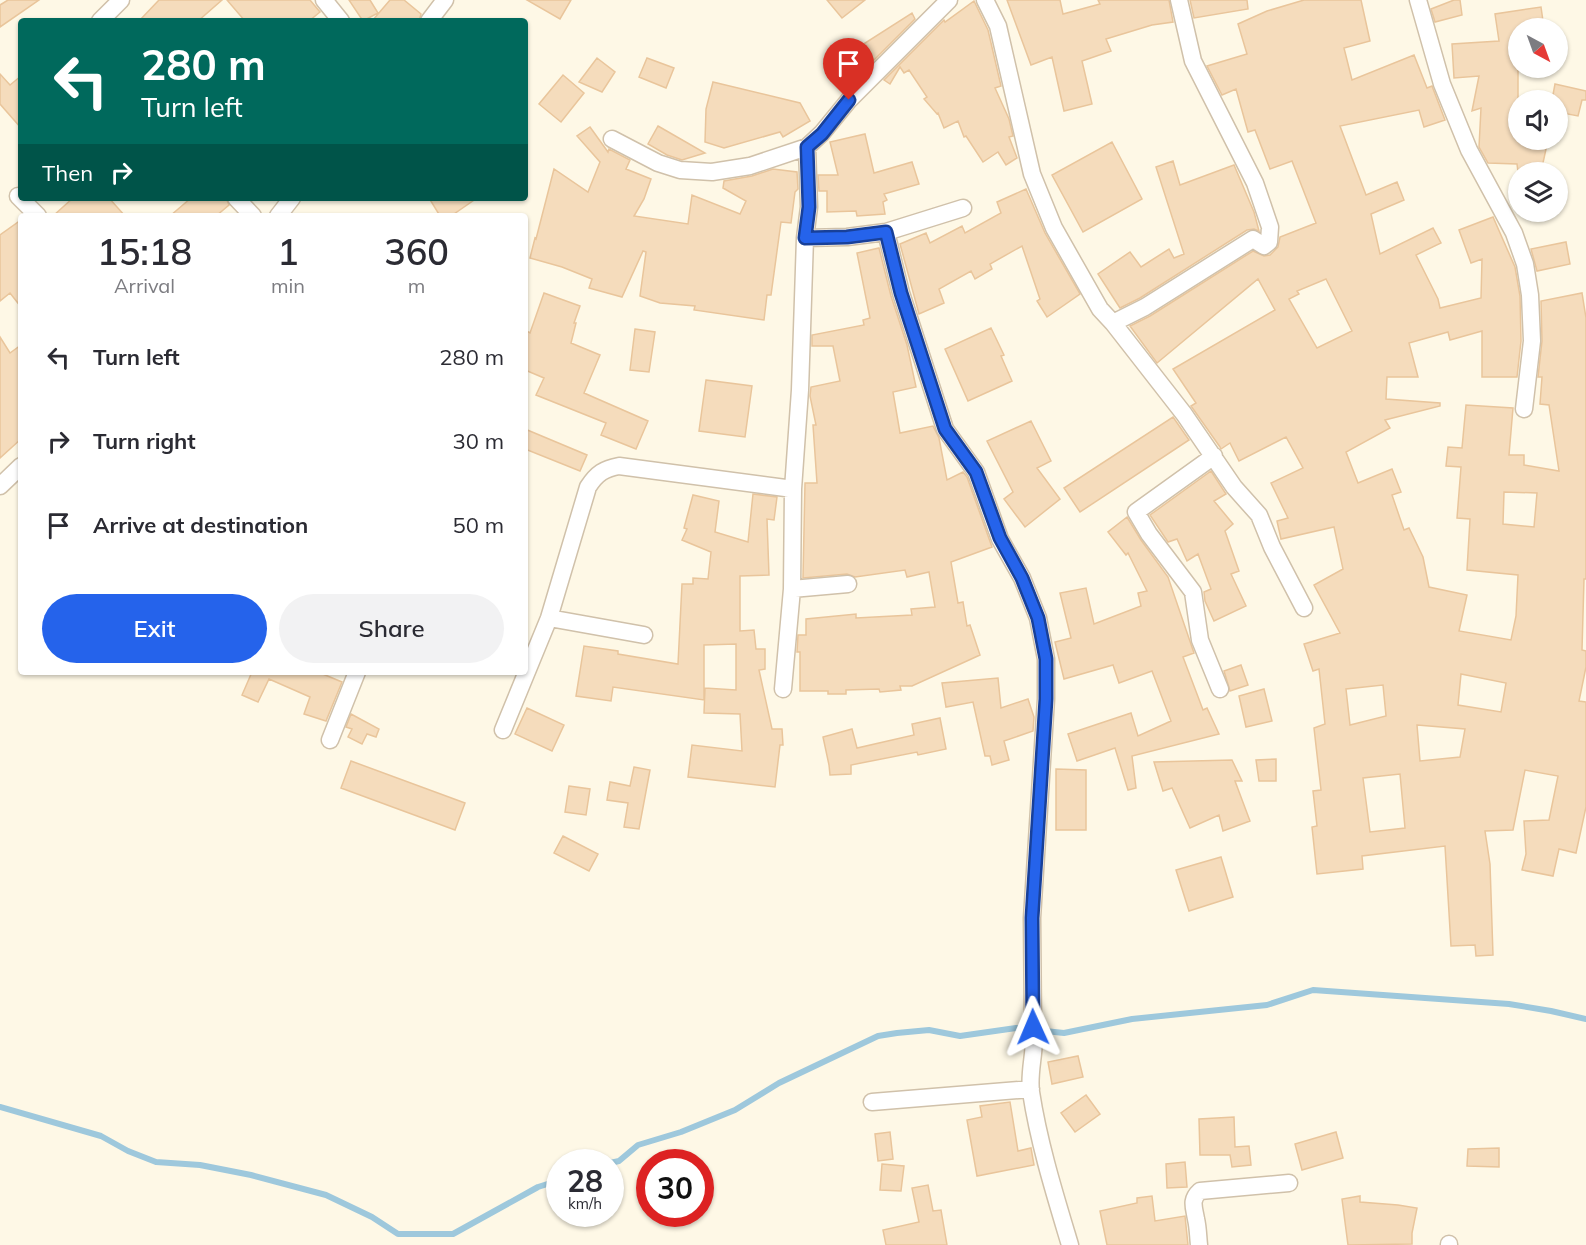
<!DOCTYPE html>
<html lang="en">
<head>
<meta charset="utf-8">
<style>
	:root { --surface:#fff; --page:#f2f2f3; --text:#2b2b33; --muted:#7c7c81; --accent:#2563eb }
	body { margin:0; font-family:Mulish,sans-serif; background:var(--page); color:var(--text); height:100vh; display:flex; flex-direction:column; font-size:22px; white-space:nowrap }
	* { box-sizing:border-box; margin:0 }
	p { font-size:20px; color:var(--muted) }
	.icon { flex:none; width:33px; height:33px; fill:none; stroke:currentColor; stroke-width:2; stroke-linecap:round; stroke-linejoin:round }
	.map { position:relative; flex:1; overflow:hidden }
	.drawer { position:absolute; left:18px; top:213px; width:510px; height:462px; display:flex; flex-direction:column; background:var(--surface); border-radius:6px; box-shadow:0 2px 4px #0004 }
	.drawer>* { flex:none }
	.guide { position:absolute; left:18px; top:18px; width:510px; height:183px; border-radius:6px; box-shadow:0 2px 4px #0004; background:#00695c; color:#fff; overflow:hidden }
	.needle { width:39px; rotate:139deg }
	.controls { position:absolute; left:1508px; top:18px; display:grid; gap:12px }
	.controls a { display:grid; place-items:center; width:60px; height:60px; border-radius:50%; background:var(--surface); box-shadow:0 2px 4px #0004; font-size:30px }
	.speed { position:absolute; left:546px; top:1149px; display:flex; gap:12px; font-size:30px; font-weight:700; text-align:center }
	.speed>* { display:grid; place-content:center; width:78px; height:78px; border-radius:50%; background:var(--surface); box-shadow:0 2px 4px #0004; line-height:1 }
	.speed small { font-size:15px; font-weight:400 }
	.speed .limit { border:9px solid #d22; background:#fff; color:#111 }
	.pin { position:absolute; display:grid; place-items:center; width:51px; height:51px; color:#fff; margin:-62px -26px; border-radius:50% 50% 50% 0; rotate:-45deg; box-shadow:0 0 6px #0007 }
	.pin .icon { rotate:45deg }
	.me { position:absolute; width:66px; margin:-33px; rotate:359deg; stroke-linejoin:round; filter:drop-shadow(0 0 4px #0008) }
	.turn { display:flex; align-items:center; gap:21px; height:126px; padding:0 24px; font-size:27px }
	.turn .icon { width:78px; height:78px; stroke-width:2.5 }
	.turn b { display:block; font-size:42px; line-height:51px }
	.then { display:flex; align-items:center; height:57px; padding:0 24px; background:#0003; gap:12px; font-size:22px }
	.eta { display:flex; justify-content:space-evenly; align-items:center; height:102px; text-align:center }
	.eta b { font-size:36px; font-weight:600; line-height:42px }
	.cta { display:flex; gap:12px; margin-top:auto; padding:12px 24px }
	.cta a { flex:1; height:69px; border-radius:36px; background:var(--accent); color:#fff; font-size:24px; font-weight:600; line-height:69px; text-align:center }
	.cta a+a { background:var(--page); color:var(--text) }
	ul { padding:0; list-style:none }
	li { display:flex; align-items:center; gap:18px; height:84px; padding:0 24px }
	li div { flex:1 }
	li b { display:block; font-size:22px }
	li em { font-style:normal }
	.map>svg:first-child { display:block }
</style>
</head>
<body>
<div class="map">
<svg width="1586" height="1245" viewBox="0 0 1586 1245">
	<rect width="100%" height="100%" fill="#fef8e6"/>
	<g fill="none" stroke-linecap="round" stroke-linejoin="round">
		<!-- stream -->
		<path stroke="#9ec8dc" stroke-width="6" d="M0 1107 101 1136 128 1151 156 1162 200 1165 251 1175 326 1195 372 1217 398 1234H453L538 1187 560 1180
			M610 1163 619 1161 638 1145 681 1132 735 1110 779 1083 878 1036 897 1033 929 1030 960 1036 1016 1028 1064 1033 1132 1019 1267 1005 1313 990 1509 1004 1551 1011 1586 1019"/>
	</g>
	<!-- building -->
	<path fill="#f5dcbc" stroke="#e9c59b" stroke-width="1.5" fill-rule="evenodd" d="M8 0H39L0 27V5Z
		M159 0H222L198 21H139Z
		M227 0H310L320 12 309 21H245Z
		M349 0H370L378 13 363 21Z
		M390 0H404L421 14 419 21H372Z
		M527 0H571L560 19Z
		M827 0H865L842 18Z
		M1007 0H1060L1063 14 1100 4 1098 0H1169L1173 22 1152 25 1106 39 1111 51 1082 61 1092 104 1064 111 1052 57 1031 65Z
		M1190 0H1247L1248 9 1194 18Z
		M1304 0H1361L1370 41 1344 48 1352 80 1414 55 1427 88 1432 86 1445 120 1424 127 1419 110 1340 126 1366 195 1397 182 1404 200 1371 214 1380 254 1433 228 1441 243 1416 255 1438 299 1440 308 1481 298 1482 259 1471 263 1459 230 1493 217 1515 267 1520 296 1521 341 1517 377H1482V331L1450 340 1448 332 1409 343 1418 377H1387L1386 399 1440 403V406L1385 420 1390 428 1346 452 1358 483 1392 469 1401 492 1392 495 1404 530 1409 528 1423 557 1429 587 1467 595 1459 631 1511 640 1516 616 1518 575 1467 570 1470 519 1457 518 1461 467 1446 466 1448 447 1462 448 1466 405 1513 408 1509 455H1524V465L1559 471 1549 405 1540 404 1542 377H1538L1542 341 1541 301 1582 293 1586 318V579H1584L1582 650 1586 651V667L1579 701 1586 702V807L1576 853 1559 849 1553 876 1522 870 1526 854 1524 821 1549 820 1558 776 1525 770 1513 830 1485 831 1490 864 1493 955 1476 956 1475 945 1451 946 1445 846 1362 856 1363 869 1317 874 1312 827 1317 826 1313 791 1321 790 1314 728 1325 724 1319 669 1313 671 1304 644 1340 633 1314 585 1343 569 1334 527 1281 539 1277 521 1288 518 1271 483 1303 468 1286 437 1239 461 1230 443 1221 449 1220 447 1191 406 1196 403 1173 369 1275 310 1258 279 1157 363 1130 326 1150 316 1253 251 1264 256 1270 255 1278 247 1280 237 1316 223 1292 161 1270 169 1255 130 1248 132 1236 89 1222 95 1207 66 1247 54 1238 24 1267 11ZM1326 279 1352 331 1317 348 1289 299 1299 294 1297 291ZM1504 492 1537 493 1534 527 1503 524ZM1461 674 1506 683 1501 712 1458 705ZM1383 685 1386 716 1350 725 1346 689ZM1417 725 1465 729 1460 757 1420 761ZM1400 774 1405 828 1370 832 1363 778Z
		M1454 0H1460L1462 15 1435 22 1431 9Z
		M974 1 988 30 1001 86 995 88 1009 119 1013 136 1009 137 1017 158 1006 165 998 152 983 162 966 136 964 137 958 121 944 128 938 113 937 114 924 99 927 97 909 70 904 73 900 67 890 84 884 80 944 20 945 22Z
		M1541 7 1544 28H1518V140H1548L1541 172H1518L1517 164 1488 163 1479 147 1481 108 1472 111 1479 76 1454 78 1452 44 1499 41 1495 14Z
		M912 13 915 19 865 69 858 64 851 52Z
		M597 58 615 72 602 92 579 82Z
		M647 58 674 68 666 88 639 77Z
		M0 74 10 85 21 76V128L0 104Z
		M563 75 584 93 561 122 539 104Z
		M713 82 800 103 810 121 783 137 780 132 724 148 705 142 706 109Z
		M1555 84 1586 91V100H1582L1578 116 1557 112V100H1552Z
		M658 126 705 153 682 160 667 155 648 144Z
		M590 127 608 152 609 149 630 160 626 169 651 179 644 199 634 216 688 224 692 195 740 214 746 201 723 188 724 181 752 176 773 169 797 172 798 189 795 192 791 223 781 222 771 295H767L764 320 694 310 695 306 660 303 640 296 646 252 643 251 622 297 589 288 592 279 562 267 530 258 535 238 536 239 554 169 588 192 600 162 577 136Z
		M865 134 874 173 912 162 919 184 884 194 887 200 883 202 885 214 857 216 856 211 827 212V191H819L818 175H838L830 142Z
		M1112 142 1142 199 1083 232 1052 175Z
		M1173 161 1180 185 1234 165 1254 212 1259 231 1254 229 1247 230 1140 298 1120 308 1098 274 1130 252 1141 267 1169 249 1174 258 1184 254 1156 167Z
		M1026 189 1045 233 1080 294 1047 317 1037 301 1040 299 1022 246 990 264 992 269 975 279 971 271 939 289 944 303 919 314 900 244 926 233 930 243 962 226 965 233 1001 213 997 202Z
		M73 198H109L125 216H53Z
		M191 198H226L229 205 216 216H170Z
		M429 198H477L451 216H440Z
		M21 220V307L10 293 0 301V235Z
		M1566 242 1570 264 1537 271 1531 249Z
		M879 248 891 296 907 345 916 387 893 392 900 433 933 426 939 438 947 480 963 472 967 477 992 547 951 562 958 603 963 602 967 626 970 625 980 655 912 686H900L901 690 880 692 879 689 846 690V694H828V691H800V652H797L798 635H806V619L856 614V618L912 615 911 609 935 607 929 572 907 577 905 570 855 577 847 574 803 578 805 483H817L813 425H816L810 396 811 387 840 381 833 346H812V335L864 325 863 320 870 318 857 253Z
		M544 293 580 306 574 323H576L571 343 600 355 584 393 648 421 636 449 601 435 606 423 536 395 544 378 525 370V330L530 333Z
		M991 328 1004 355 1001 356 1012 381 968 401 945 349Z
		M635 329 655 332 649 372 630 370Z
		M0 337 10 353 21 345V439L0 458Z
		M706 380 752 386 745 437 699 431Z
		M1173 417 1189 440 1080 512 1064 488Z
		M1031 421 1051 461 1037 468 1060 499 1025 527 1004 499 1013 492 987 441Z
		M525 429 587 455 580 471 525 449Z
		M1211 471 1226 494 1214 501 1233 524 1225 531 1239 571 1231 574 1246 606 1214 621 1205 601 1204 592 1211 589 1198 554 1187 561 1177 539 1168 542 1150 515Z
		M753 494 777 497 774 520 767 519 769 575 740 576V631L754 630 756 649H765V669L759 670 772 729H782L783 745H780L775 787 688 777 692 745 742 751 740 714 704 713 705 688 736 690V644L704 645V700L613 687 611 701 576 696 584 646 618 651V654L678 664 682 584H693V578L708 579 711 552 682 540 687 529 684 528 693 495 719 501 715 532 748 542Z
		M1127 517 1141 540 1168 577 1194 653 1183 657 1203 710 1207 708 1219 734 1132 756 1136 788 1128 790 1115 748 1077 761 1068 734 1131 713 1138 736 1171 721 1152 671 1119 683 1113 665 1064 679 1055 642 1071 638 1060 593 1086 588 1094 624 1141 606 1138 593 1147 591 1128 553 1126 555 1108 532Z
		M1241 665 1248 685 1230 691 1224 671Z
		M252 672H318L342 682 326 721 304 714 310 697 269 679 258 702 242 695Z
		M998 678 1001 708 1028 699 1034 717 1033 731 1004 741 1009 760 992 765 990 756H985L973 702 946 707 942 683Z
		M1264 689 1272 721 1246 727 1239 696Z
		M527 708 564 725 552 751 515 734Z
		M351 714 379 729 376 737 367 734 362 744 348 737 352 729 346 727Z
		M940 718 946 749 918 755 917 752 851 765V774L830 775 829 765 823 737 852 729 857 748 914 735 912 724Z
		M1276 759V781H1259L1256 760Z
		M1232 760 1242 781H1235L1250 821 1223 831 1219 815 1190 828 1172 788 1163 791 1154 762Z
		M351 761 465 803 455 830 341 788Z
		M634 767 650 770 639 829 624 827 628 803 607 800 610 782 630 786Z
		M1056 769 1086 770V830H1056Z
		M569 786 590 789 586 815 565 812Z
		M563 836 598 854 589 871 554 853Z
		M1221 857 1233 897 1189 911 1176 870Z
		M1078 1056 1083 1077 1052 1084 1048 1062Z
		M1086 1095 1100 1114 1075 1132 1061 1113Z
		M1010 1102 1018 1151 1031 1148 1034 1165 977 1176 967 1120 982 1117 980 1106Z
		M1234 1117 1235 1147 1249 1146 1251 1165 1232 1167 1230 1155H1200L1199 1119Z
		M890 1132 893 1159 878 1161 875 1134Z
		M1336 1132 1343 1158 1302 1170 1295 1144Z
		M1499 1148V1167L1467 1166 1468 1149Z
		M1185 1162 1187 1187 1167 1188 1166 1164Z
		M882 1164 904 1166 901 1191 880 1190Z
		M928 1185 933 1211 941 1210 947 1245H886L883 1230 919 1222 912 1188Z
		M1152 1196 1155 1221 1185 1216 1188 1245H1107L1100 1211 1137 1203V1198Z
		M1360 1196V1202L1398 1205 1417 1208 1412 1233V1244L1348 1245 1342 1199Z"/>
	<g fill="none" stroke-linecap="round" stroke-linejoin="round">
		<!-- street casing -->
		<g stroke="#d0c1aa" stroke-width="19">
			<path id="street" d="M324 0 341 21
				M985 0 998 26 1032 174 1054 228 1100 309 1113 323 1145 307 1253 239 1264 246 1269 242 1270 227 1255 183 1193 61 1179 0
				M1418 0 1442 84 1469 150 1514 233 1525 264 1530 295 1532 341 1524 409
				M100 21 121 0
				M429 21 445 0
				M612 139 658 163 680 170 712 172 750 166 807 147 822 133 849 100 949 0
				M807 147 809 207 805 238 847 237 886 232 963 208
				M18 196 38 216
				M236 198 253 216
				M278 216 292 198
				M886 232 901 293 945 429 976 472 1000 539 1022 578 1038 618 1046 659V699L1032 918 1033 1027C1037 1048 1028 1070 1031 1092 1039 1144 1055 1195 1070 1245
				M1113 323 1184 414 1234 487 1259 515 1272 547 1304 608
				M1214 456 1136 512 1149 534 1193 592 1200 640 1220 689
				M0 486 21 466
				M792 589 848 584
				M549 618 644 635
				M783 689 792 589 793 489 800 390 805 238
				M503 730 549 618 588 487C597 473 604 469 619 466L793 489
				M330 740 357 672
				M872 1102 1031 1089
				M1449 1244V1245
				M1199 1245C1198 1236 1198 1227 1196 1219 1194 1207 1190 1200 1200 1191L1289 1183"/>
		</g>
		<!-- street -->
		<use href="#street" stroke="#fff" stroke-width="16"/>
	</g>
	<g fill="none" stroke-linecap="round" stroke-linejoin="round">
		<!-- route casing -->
		<g stroke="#184099" stroke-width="15">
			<path id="route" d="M849 100 822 134 807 147 809 207 805 238 847 237 886 232 901 293 945 429 976 472 1000 538 1022 578 1038 618 1046 659V699L1032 918 1033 1027"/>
		</g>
		<!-- route -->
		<use href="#route" stroke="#2563eb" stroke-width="10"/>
	</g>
</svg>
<div class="controls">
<a><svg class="needle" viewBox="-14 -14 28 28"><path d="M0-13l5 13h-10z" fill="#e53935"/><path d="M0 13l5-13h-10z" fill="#7c7c81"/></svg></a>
<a><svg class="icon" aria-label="sound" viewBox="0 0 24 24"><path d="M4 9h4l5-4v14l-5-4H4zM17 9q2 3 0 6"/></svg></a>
<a><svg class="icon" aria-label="layers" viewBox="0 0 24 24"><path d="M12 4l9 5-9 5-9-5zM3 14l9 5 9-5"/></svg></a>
</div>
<div class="speed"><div>28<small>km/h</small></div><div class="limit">30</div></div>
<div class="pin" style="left:849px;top:100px;background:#d93025"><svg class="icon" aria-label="arrive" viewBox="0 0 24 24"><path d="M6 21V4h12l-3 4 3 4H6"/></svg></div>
<svg class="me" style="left:1033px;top:1027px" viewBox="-20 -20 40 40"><path d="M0-17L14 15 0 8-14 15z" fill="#2563eb" stroke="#fff" stroke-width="4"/></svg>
<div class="guide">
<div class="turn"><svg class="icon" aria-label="left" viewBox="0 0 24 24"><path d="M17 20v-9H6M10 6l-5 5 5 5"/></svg><div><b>280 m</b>Turn left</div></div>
<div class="then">Then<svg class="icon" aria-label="right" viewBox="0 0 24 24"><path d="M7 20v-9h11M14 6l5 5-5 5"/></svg></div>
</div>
<section class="drawer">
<div class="eta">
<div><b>15:18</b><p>Arrival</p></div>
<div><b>1</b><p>min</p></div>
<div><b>360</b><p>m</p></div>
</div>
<ul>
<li><svg class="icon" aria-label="left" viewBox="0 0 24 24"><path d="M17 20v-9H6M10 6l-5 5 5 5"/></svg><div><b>Turn left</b></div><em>280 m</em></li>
<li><svg class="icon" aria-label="right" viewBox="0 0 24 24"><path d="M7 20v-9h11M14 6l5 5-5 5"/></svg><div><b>Turn right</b></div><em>30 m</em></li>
<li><svg class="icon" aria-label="arrive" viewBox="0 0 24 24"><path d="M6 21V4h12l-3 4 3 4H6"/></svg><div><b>Arrive at destination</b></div><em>50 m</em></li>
</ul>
<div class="cta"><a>Exit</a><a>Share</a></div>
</section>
</div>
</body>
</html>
